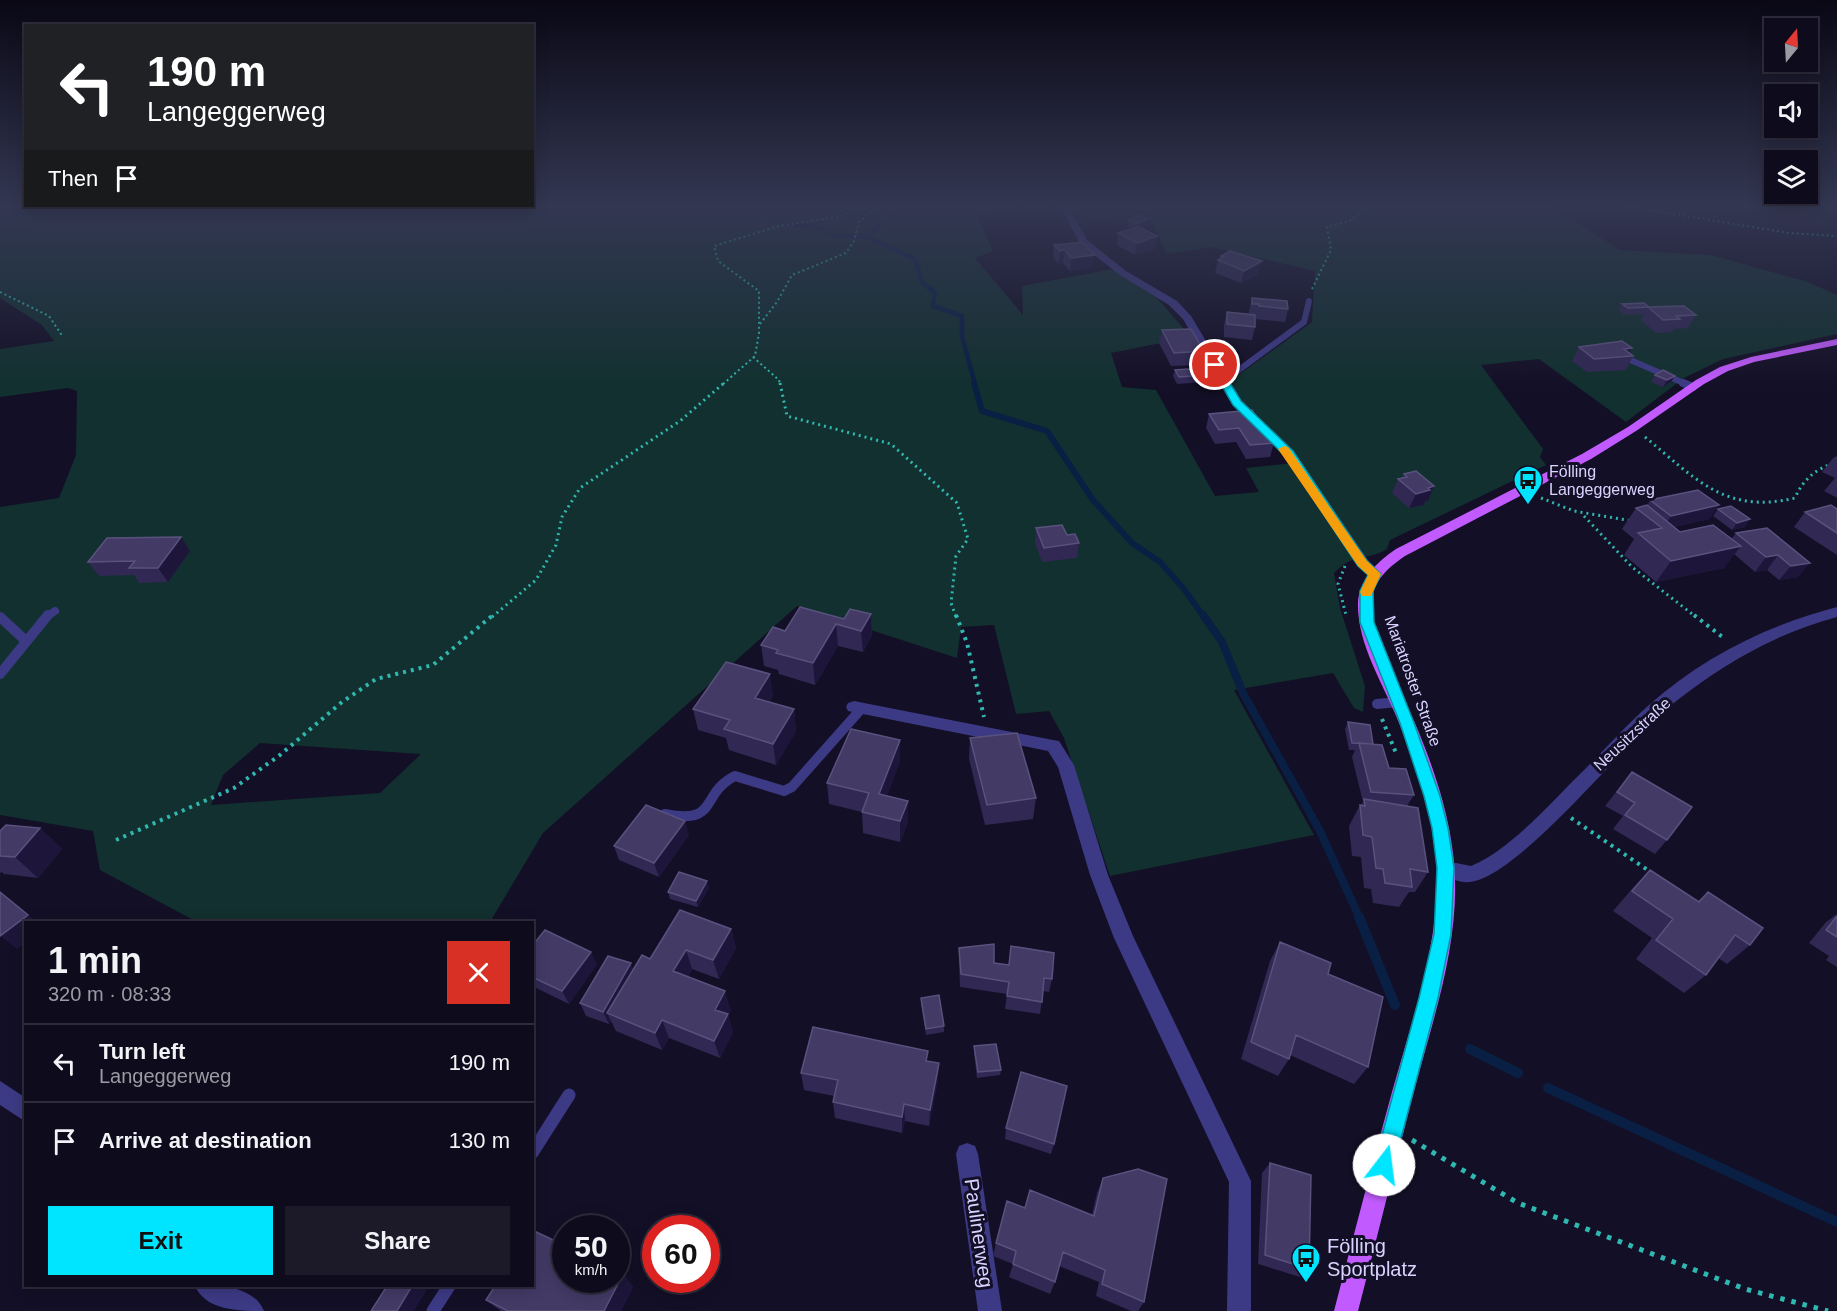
<!DOCTYPE html>
<html lang="en">
<head>
<meta charset="utf-8">
<style>
	:root { --surface:#0e0b1c; --page:#1c1929; --text:#f1f3f6; --muted:#9b9ba3; --line:#2e2b3b; --accent:#00e5ff }
	body { margin:0; font-family:Helvetica,sans-serif; background:var(--page); color:var(--text); height:100vh; display:flex; flex-direction:column; font-size:22px; white-space:nowrap }
	* { box-sizing:border-box; margin:0 }
	p { font-size:20px; color:var(--muted) }
	.icon { flex:none; width:33px; height:33px; fill:none; stroke:currentColor; stroke-width:2; stroke-linecap:round; stroke-linejoin:round }
	.map { position:relative; flex:1; overflow:hidden }
	.side { position:absolute; left:24px; top:921px; width:510px; height:366px; display:flex; flex-direction:column; background:var(--surface); border-radius:0px; box-shadow:0 3px 15px #0003,0 0 0 2px var(--line) }
	.side>* { flex:none }
	.banner { position:absolute; left:24px; top:24px; width:510px; height:183px; border-radius:0px; box-shadow:0 3px 15px #0003,0 0 0 2px var(--line); background:#202124; color:#fff; overflow:hidden }
	.needle { width:39px; rotate:18deg }
	.tools { position:absolute; left:1764px; top:18px; display:grid; gap:12px }
	.tools a { display:grid; place-items:center; width:54px; height:54px; border-radius:0px; background:var(--surface); box-shadow:0 3px 15px #0003,0 0 0 2px var(--line); font-size:30px }
	.speed { position:absolute; left:552px; top:1215px; display:flex; gap:12px; font-size:30px; font-weight:700; text-align:center }
	.speed>* { display:grid; place-content:center; width:78px; height:78px; border-radius:50%; background:var(--surface); box-shadow:0 3px 15px #0003,0 0 0 2px var(--line); line-height:1 }
	.speed small { font-size:15px; font-weight:400 }
	.speed .limit { border:9px solid #d22; background:#fff; color:#111 }
	.pin { position:absolute; display:grid; place-items:center; width:51px; height:51px; color:#fff; margin:-26px; border:3px solid #fff; border-radius:50%; box-shadow:0 2px 6px #0007 }
	.me { position:absolute; width:66px; margin:-33px; rotate:15deg; stroke-linejoin:round; filter:drop-shadow(0 0 4px #0008) }
	.turn { display:flex; align-items:center; gap:21px; height:126px; padding:0 24px; font-size:27px }
	.turn .icon { width:78px; height:78px; stroke-width:2.5 }
	.turn b { display:block; font-size:42px; line-height:51px }
	.then { display:flex; align-items:center; height:57px; padding:0 24px; background:#0003; gap:12px; font-size:22px }
	.round { display:grid; place-items:center; flex:none; width:63px; height:63px; border-radius:0px; background:var(--page) }
	.head { display:flex; align-items:center; justify-content:space-between; height:102px; padding:0 24px }
	h1 { font-size:36px; font-weight:700; line-height:45px }
	.primary-button { display:flex; gap:12px; margin-top:auto; padding:12px 24px }
	.primary-button a { flex:1; height:69px; border-radius:0px; background:var(--accent); color:#111; font-size:24px; font-weight:700; line-height:69px; text-align:center }
	.primary-button a+a { background:var(--page); color:var(--text) }
	ul { padding:0; list-style:none }
	li { display:flex; align-items:center; gap:18px; height:78px; padding:0 24px; border-top:2px solid var(--line) }
	li div { flex:1 }
	li b { display:block; font-size:22px }
	li em { font-style:normal }
	.map>svg:first-child { display:block }
</style>
</head>
<body>
<div class="map">
<svg width="1837" height="1311" viewBox="0 0 1837 1311">
	<rect width="100%" height="100%" fill="#130f26"/>
	<!-- green -->
	<path fill="#12302f" fill-rule="evenodd" d="M0 205H1067L976 216 993 251 975 258 1023 315 1022 286 1113 269 1157 298 1191 337 1111 353 1122 387 1156 390 1215 496 1259 492 1246 468 1302 462C1292 451 1283 440 1272 430 1256 415 1240 404 1232 383L1237 376 1312 322 1315 271 1212 247 1167 254 1149 215 1083 222 1072 205H1549L1620 250 1711 255 1808 282 1837 295V334L1723 359 1684 378 1626 422 1539 359 1481 365 1543 449 1540 457 1546 465 1390 540 1387 549C1365 562 1354 552 1334 573L1340 608 1365 686 1363 712 1354 708 1333 673 1234 690 1314 835 1110 876 1064 738 1049 711 1016 714 994 625 961 627 957 658 797 606 543 833 490 922H197L100 870 93 831 0 815V507L59 498 76 455 77 391 68 388 0 397V349L54 341 42 325 0 298ZM260 743 420 754H421L380 793 211 805 223 775Z"/>
	<g fill="none" stroke-linecap="round" stroke-linejoin="round">
		<!-- stream-far3 -->
		<path stroke="#0a1f44" stroke-width="4.5" d="M712 205 728 206 740 217 820 228 836 236 868 237 915 259 922 282 935 293 933 306 962 316V336L975 384
			M868 237 892 211 893 205"/>
		<!-- stream-far2 -->
		<path stroke="#0a1f44" stroke-width="6" d="M974 383 982 411 1047 431 1093 500 1132 543 1160 562 1184 589 1204 617"/>
		<!-- stream-far1 -->
		<path stroke="#0a1f44" stroke-width="8" d="M1203 615 1222 642 1243 693 1320 831 1360 919"/>
		<!-- stream -->
		<path stroke="#0a1f44" stroke-width="10" d="M1359 917 1395 1005
			M1470 1049 1518 1073
			M1548 1088 1837 1222"/>
		<!-- path-far3 -->
		<path stroke="#2fb8b0" stroke-width="2" stroke-dasharray="2 3" stroke-linecap="butt" d="M1619 205 1789 233 1837 236
			M1312 289 1331 250 1327 227 1349 221 1365 209V205
			M0 292 49 316 63 337
			M760 324 777 302 792 275 846 253 854 241 859 222 879 205
			M753 357 779 380 780 384
			M723 384 755 356 759 333V291L718 261 714 246 779 226 842 216 866 205"/>
		<!-- path-far2 -->
		<path stroke="#2fb8b0" stroke-width="3" stroke-dasharray="2 4" stroke-linecap="butt" d="M780 383 787 416 891 444 957 503 968 539 956 556 951 603 956 617
			M1645 437C1695 478 1725 515 1795 498 1803 479 1817 468 1837 462
			M1541 498 1574 511 1632 521
			M1584 516 1632 567 1696 617
			M1345 566 1338 584 1346 615
			M492 617 536 580 556 545 562 517 580 488 680 421 724 383"/>
		<!-- path-far1 -->
		<path stroke="#2fb8b0" stroke-width="4" stroke-dasharray="3 5" stroke-linecap="butt" d="M956 615 967 643 984 717
			M1694 615 1725 639
			M1382 719 1396 753
			M1571 818 1652 873
			M116 840 234 788 280 755 342 702 376 679 433 665 493 615"/>
		<!-- path -->
		<path stroke="#2fb8b0" stroke-width="5" stroke-dasharray="4.5 7" stroke-linecap="butt" d="M1412 1140 1518 1203 1745 1289 1828 1311"/>
		<!-- service-far3 -->
		<path stroke="#3d3a85" stroke-width="6" d="M1628 359 1686 384
			M1224 381 1304 322 1309 301"/>
		<!-- service-far2 -->
		<path stroke="#3d3a85" stroke-width="8" d="M1683 383 1693 387
			M46 617 55 611"/>
		<!-- service-far1 -->
		<path stroke="#3d3a85" stroke-width="10" d="M0 617 26 641
			M0 674 48 615
			M1377 704 1398 702
			M665 814C720 825 699 794 735 776L784 791 792 787 862 708"/>
		<!-- service -->
		<path stroke="#3d3a85" stroke-width="13" d="M532 1153 569 1095
			M433 1311 449 1286"/>
		<!-- minor -->
		<path fill="#3d3a85" fill-rule="evenodd" d="M1060 205H1068L1087 240 1126 271 1177 301 1191 316 1241 400 1293 451 1368 560 1382 574 1380 577H1370L1358 566 1285 456 1232 404 1183 319 1169 305 1120 275 1080 244Z
			M1837 607V617C1774 634 1721 665 1670 706 1626 741 1519 877 1470 882 1460 883 1449 878 1440 875L1437 869 1440 863 1446 861 1471 866C1509 850 1546 808 1575 779 1600 755 1623 728 1649 705 1703 657 1768 625 1837 607Z
			M854 701 1053 740 1059 741 1074 765 1108 875 1133 936 1251 1181V1311H1227L1229 1182 1114 938 1090 875 1058 767 1048 751 848 711 846 707 848 703Z
			M0 1081 26 1098V1122L0 1105Z
			M967 1143 975 1146 978 1154 1002 1311H978L956 1154 959 1146Z
			M195 1286C218 1284 254 1286 264 1311 240 1311 206 1311 195 1286Z"/>
		<!-- primary -->
		<path fill="#c25bff" fill-rule="evenodd" d="M1837 339V345L1754 362 1728 371 1704 384 1636 431 1591 459 1405 556C1389 567 1373 580 1372 602 1370 642 1398 684 1414 721 1431 761 1446 803 1452 846 1465 929 1435 1012 1414 1091 1395 1164 1377 1238 1358 1311H1334C1353 1238 1372 1165 1392 1092 1414 1013 1445 931 1435 848 1429 803 1414 759 1397 718 1382 682 1357 643 1358 603 1359 579 1377 562 1396 549L1582 454 1628 427 1696 380 1720 367 1751 357Z"/>
	</g>
	<!-- wall -->
	<path fill="#312854" d="M1148 219 1147 225 1140 228 1157 236 1155 249 1135 255 1117 245 1118 233 1133 229 1127 226 1128 220Z
		M1054 245 1093 268 1070 271 1063 263 1058 264 1053 257Z
		M1221 256 1258 274 1241 283 1215 273 1218 260 1220 259Z
		M1252 298 1288 309 1285 322 1256 319V317H1255V327L1252 340 1224 337V325L1227 312 1249 314V311Z
		M1622 304 1648 307 1696 315 1688 328 1674 329 1672 332 1656 333 1641 320 1644 314 1624 315 1619 310Z
		M1162 330 1204 351 1201 365 1171 366 1159 343Z
		M1579 347 1632 348 1629 353 1633 356 1626 370 1587 372 1572 361Z
		M1175 370 1206 375 1205 382 1177 384 1173 376Z
		M1655 375 1675 376 1671 382 1663 387 1651 382Z
		M1209 414 1274 443 1270 457 1246 459 1236 442 1215 444 1206 428Z
		M1837 456V498L1824 491 1835 478 1822 472 1833 458Z
		M1404 474 1434 486 1428 501H1425L1424 505 1409 508 1392 493 1398 479 1402 478Z
		M1650 500 1719 505 1709 519 1674 527 1680 532 1731 539 1736 533 1767 528 1798 577 1779 580 1767 570 1755 572 1734 554 1724 568 1656 582 1624 555 1634 539 1622 529 1636 508 1647 506Z
		M1718 509 1750 519 1745 527 1732 530 1713 516Z
		M1837 509V555L1794 527 1805 512Z
		M1036 528 1067 535 1079 543 1077 558 1042 562 1035 543Z
		M190 551 168 582 139 583 134 575 99 576 88 562Z
		M871 614 872 635 863 652 838 646 815 685 779 674 778 670 764 666 761 645 785 631Z
		M773 695 769 702 794 709 796 731 776 765 729 750 726 738 698 730 693 709Z
		M1348 722 1373 744 1389 768 1414 795 1407 806 1428 872 1415 892H1409L1399 907 1373 903 1371 889 1364 888 1361 857 1352 856 1349 826 1360 805H1361L1363 802 1352 757 1355 750H1349L1345 729Z
		M970 738 1036 798 1033 819 985 825 969 759Z
		M900 740V761L887 796 908 801V822L900 842 863 833 862 812 829 804 827 783Z
		M1632 772 1667 840 1655 854 1613 829 1623 816 1605 806Z
		M40 828 62 849 38 878 4 874 2 872 0 873V831Z
		M689 835 659 877 619 860 614 846Z
		M1650 870 1698 901 1708 892 1750 945 1727 964 1718 958 1706 975 1684 993 1636 959 1652 938 1613 911 1631 890Z
		M709 888 698 907 670 899 668 892Z
		M1837 914V967L1826 960 1829 956 1809 943 1826 922Z
		M731 929 736 948 719 979 692 969 688 977 731 1010 728 1015 733 1032 720 1058 669 1038 662 1050 616 1031 611 1021 609 1024 586 1016 580 1003 650 959Z
		M1280 942 1328 974 1368 1067 1354 1084 1290 1055 1289 1059 1278 1076 1241 1059 1270 961Z
		M532 946 597 964 569 1004 532 986Z
		M959 948 994 963 1052 979 1049 992 1043 991 1040 1014 1005 1009 1007 994 960 987 959 961Z
		M921 998 944 1026V1032L926 1035 921 1004Z
		M974 1046 1001 1070 1000 1075 977 1078 974 1052Z
		M928 1061 938 1080 929 1126 905 1121 902 1133 835 1118 833 1102 834 1096 804 1090 801 1073Z
		M1006 1128 1054 1144 1051 1154 1005 1139Z
		M1270 1163 1309 1269 1300 1277 1258 1264 1262 1173Z
		M1103 1178 1144 1302 1138 1311H1131L1096 1296 1099 1282 1059 1266 1055 1282 1050 1294 1009 1277 1013 1264 993 1256 996 1243 1025 1208 1092 1215 1097 1193Z
		M623 1274 633 1287 621 1311H501L486 1300Z"/>
	<!-- shaded-wall -->
	<path fill="#1d163a" d="M1148 219 1147 225 1135 230 1136 224Z
		M1157 236 1155 249 1135 255 1137 243Z
		M1065 250 1063 263 1058 264 1060 251Z
		M1095 255 1093 268 1070 271 1071 258Z
		M1262 261 1258 274 1241 283 1244 271Z
		M1632 348 1627 357 1624 349Z
		M1675 376 1671 382 1663 387 1667 380Z
		M1434 486 1428 501H1425L1424 505 1409 508 1416 494 1428 488Z
		M1719 505 1709 519 1662 530 1671 516Z
		M1750 519 1745 527 1732 530 1737 523Z
		M181 537 190 551 168 582 158 568Z
		M1741 546 1724 568 1656 582 1671 561Z
		M1778 555 1767 570 1755 572 1766 557Z
		M1810 563 1798 577 1779 580 1791 566Z
		M871 614 872 635 863 652 861 631Z
		M836 624 838 646 815 685 813 663Z
		M770 674 773 695 758 719 755 698Z
		M794 709 796 731 776 765 773 744Z
		M900 740V761L880 815 879 794Z
		M908 801V822L900 842V821Z
		M685 821 689 835 659 877 654 863Z
		M40 828 62 849 38 878 15 857Z
		M707 881 709 888 698 907 696 901Z
		M0 892 37 922H26V943L17 949 0 936Z
		M731 929 736 948 719 979 713 960Z
		M686 950 692 969 680 990 673 971Z
		M591 952 597 964 569 1004 562 991Z
		M631 963 636 976 607 1013 611 1021 609 1024 603 1012Z
		M725 991 731 1010 728 1015 733 1032 720 1058 714 1041 715 1010Z
		M662 1020 669 1038 662 1050 655 1033Z
		M939 1063 938 1080 929 1126 930 1110Z
		M904 1104 905 1121 902 1133V1117Z
		M623 1274 633 1287 621 1311H604Z
		M412 1286H429L414 1311H397Z"/>
	<!-- building -->
	<path fill="#433a66" stroke="#5a527e" stroke-width="1.5" d="M1140 215 1148 219 1136 224 1128 220Z
		M1139 227 1157 236 1137 243 1118 233Z
		M1082 242 1095 255 1071 258 1065 250 1060 251 1054 245Z
		M1230 251 1262 261 1244 271 1218 260 1224 257 1221 256Z
		M1252 298 1287 301 1288 309 1259 306V304H1252Z
		M1644 303 1649 307 1628 308 1622 304Z
		M1684 306 1696 315 1676 316 1680 319 1663 320 1648 307Z
		M1227 312 1255 315V327L1227 324Z
		M1191 329 1204 351 1174 353 1162 330Z
		M1622 341 1632 348 1624 349 1633 356 1594 359 1579 347Z
		M1202 368 1206 375 1179 377 1175 370Z
		M1663 370 1675 376 1667 380 1655 375Z
		M1252 410 1274 443 1250 445 1239 428 1219 430 1209 414Z
		M1416 471 1434 486 1428 488 1430 490 1416 494 1398 479 1407 477 1404 474Z
		M1698 490 1719 505 1671 516 1650 500Z
		M1647 505 1680 532 1713 525 1741 546 1671 561 1638 533 1662 528 1636 508Z
		M1831 505 1837 509V533L1805 512Z
		M1731 506 1750 519 1737 523 1718 509Z
		M1062 525 1067 535 1075 534 1079 543 1044 548 1036 528Z
		M1767 528 1810 563 1791 566 1778 555 1766 557 1736 533Z
		M181 537 158 568H129L135 561 88 562 107 538Z
		M800 607 844 619 850 609 871 614 861 631 836 624 813 663 776 653 778 650 761 645 773 627 785 631Z
		M726 662 770 674 755 698 794 709 773 744 724 729 730 720 693 709Z
		M1348 722 1370 725 1373 744 1352 743Z
		M851 729 900 740 879 794 908 801 900 821 862 812 869 793 827 783Z
		M1017 733 1036 798 987 805 970 738Z
		M1359 743 1382 745 1389 768 1406 769 1414 795 1371 792Z
		M1632 772 1692 807 1667 840 1625 815 1635 803 1617 792Z
		M1364 799 1418 808 1428 872 1410 869 1412 887 1385 883 1383 869 1376 868 1372 837 1363 835 1360 805 1365 806Z
		M646 805 685 821 654 863 614 846Z
		M6 825 40 828 15 857 0 856V831Z
		M1650 870 1699 902 1708 892 1763 928 1750 945 1735 935 1706 975 1656 940 1673 919 1632 891Z
		M679 872 707 881 696 901 668 892Z
		M0 892 28 915 0 936Z
		M680 910 731 929 713 960 686 950 673 971 725 991 715 1010 728 1014 714 1041 662 1020 655 1033 607 1013 642 955 650 959Z
		M1837 916V937L1826 930Z
		M545 930 591 952 562 991 532 977V946Z
		M1280 942 1331 963 1328 974 1383 997 1368 1067 1296 1035 1289 1059 1251 1042Z
		M994 944V963L1009 965 1011 946 1054 953 1052 979 1044 978 1042 1002 1007 996 1009 982 961 974 959 948Z
		M608 956 631 963 603 1012 580 1003Z
		M939 995 944 1026 926 1029 921 998Z
		M813 1027 928 1051 926 1061 939 1063 930 1110 904 1104 902 1117 833 1102 838 1080 801 1073Z
		M996 1044 1001 1070 978 1072 974 1046Z
		M1021 1072 1067 1086 1054 1144 1006 1128Z
		M1270 1163 1311 1175 1309 1269 1265 1255Z
		M1138 1169 1167 1179 1144 1302 1102 1284 1105 1270 1063 1252 1055 1282 1013 1264 1016 1251 996 1243 1007 1201 1025 1208 1030 1190 1094 1216 1103 1178Z
		M532 1230 566 1246V1280H616V1271L623 1274 604 1311H508L486 1300 495 1286H532Z
		M387 1286H412L397 1311H371Z"/>
	<!-- sky -->
	<linearGradient id="sky" x2="0" y2="1"><stop stop-color="#0a0815"/><stop offset="0.53" stop-color="#333752"/><stop offset="1" stop-color="#333752" stop-opacity="0"/></linearGradient>
	<rect width="1837" height="388" fill="url(#sky)"/>
	<!-- route -->
	<path fill="#00e5ff" stroke="#0095a6" stroke-width="1.5" d="M1211 363H1218L1241 401 1293 451 1367 561 1381 574 1373 591 1374 622 1414 723 1440 796 1448 828 1454 868 1451 934 1438 998 1394 1165 1391 1172 1384 1175 1377 1172 1374 1165 1419 998 1434 934 1437 868 1432 828 1424 796 1400 723 1360 622V591L1368 575 1358 566 1285 456 1233 405 1210 365Z"/>
	<!-- slow -->
	<path fill="#f59e0b" d="M1284 446 1288 447 1367 561 1381 574 1371 596H1362L1360 592 1368 575 1358 566 1278 449Z"/>
	<!-- icons -->
	<defs>
		<g id="bus-pin" transform="scale(1.5)"><path d="M0 17L-7.5 6A9.5 9.5 0 1 1 7.5 6Z" fill="#00e5ff" stroke="#130f26"/><path d="M-5-6H5V4H4V6H2V4H-2V6H-4V4H-5ZM-3.5-4V0h7V-4ZM-3.5 1.2v1.5H-2V1.2ZM2 1.2v1.5H3.5V1.2Z" fill="#111"/></g>
	</defs>
	<g fill-rule="evenodd">
		<use href="#bus-pin" x="1528" y="480"/>
		<use href="#bus-pin" x="1306" y="1258"/>
	</g>
	<g text-anchor="middle" dominant-baseline="central" stroke-width="6" stroke-linejoin="round" paint-order="stroke">
		<!-- poi labels -->
		<g font-size="16" fill="#d9d4ff" stroke="#130f26" text-anchor="start">
			<text x="1549" y="471">Fölling<tspan x="1549" dy="18">Langeggerweg</tspan></text>
		</g>
		<!-- street labels -->
		<g font-size="16" fill="#d9d4ff" stroke="#130f26">
			<text transform="translate(1413 681) rotate(70)">Mariatroster Straße</text>
			<text transform="translate(1632 734) rotate(-43)">Neusitzstraße</text>
		</g>
		<!-- near-street labels -->
		<g font-size="20" fill="#d9d4ff" stroke="#130f26">
			<text transform="translate(979 1233) rotate(82)">Paulinerweg</text>
		</g>
		<!-- near-poi labels -->
		<g font-size="20" fill="#d9d4ff" stroke="#130f26" text-anchor="start">
			<text x="1327" y="1246">Fölling<tspan x="1327" dy="23">Sportplatz</tspan></text>
		</g>
	</g>
</svg>
<div class="tools">
<a><svg class="needle" viewBox="-14 -14 28 28"><path d="M0-13l5 13h-10z" fill="#e53935"/><path d="M0 13l5-13h-10z" fill="#9b9ba3"/></svg></a>
<a><svg class="icon" aria-label="sound" viewBox="0 0 24 24"><path d="M4 9h4l5-4v14l-5-4H4zM17 9q2 3 0 6"/></svg></a>
<a><svg class="icon" aria-label="layers" viewBox="0 0 24 24"><path d="M12 4l9 5-9 5-9-5zM3 14l9 5 9-5"/></svg></a>
</div>
<div class="speed"><div>50<small>km/h</small></div><div class="limit">60</div></div>
<div class="pin" style="left:1215px;top:365px;background:#d93025"><svg class="icon" aria-label="arrive" viewBox="0 0 24 24"><path d="M6 21V4h12l-3 4 3 4H6"/></svg></div>
<svg class="me" style="left:1384px;top:1165px" viewBox="-20 -20 40 40"><circle r="19" fill="#fff"/><path d="M0-13L10 11 0 6-10 11z" fill="#00e5ff"/></svg>
<div class="banner">
<div class="turn"><svg class="icon" aria-label="left" viewBox="0 0 24 24"><path d="M17 20v-9H6M10 6l-5 5 5 5"/></svg><div><b>190 m</b>Langeggerweg</div></div>
<div class="then">Then<svg class="icon" aria-label="arrive" viewBox="0 0 24 24"><path d="M6 21V4h12l-3 4 3 4H6"/></svg></div>
</div>
<section class="side">
<div class="head"><div><h1>1 min</h1><p>320 m · 08:33</p></div><a class="round" style="background:#d93025;color:#fff"><svg class="icon" aria-label="close" viewBox="0 0 24 24"><path d="M6 6l12 12M18 6L6 18"/></svg></a></div>
<ul>
<li><svg class="icon" aria-label="left" viewBox="0 0 24 24"><path d="M17 20v-9H6M10 6l-5 5 5 5"/></svg><div><b>Turn left</b><p>Langeggerweg</p></div><em>190 m</em></li>
<li><svg class="icon" aria-label="arrive" viewBox="0 0 24 24"><path d="M6 21V4h12l-3 4 3 4H6"/></svg><div><b>Arrive at destination</b></div><em>130 m</em></li>
</ul>
<div class="primary-button"><a>Exit</a><a>Share</a></div>
</section>
</div>
</body>
</html>
